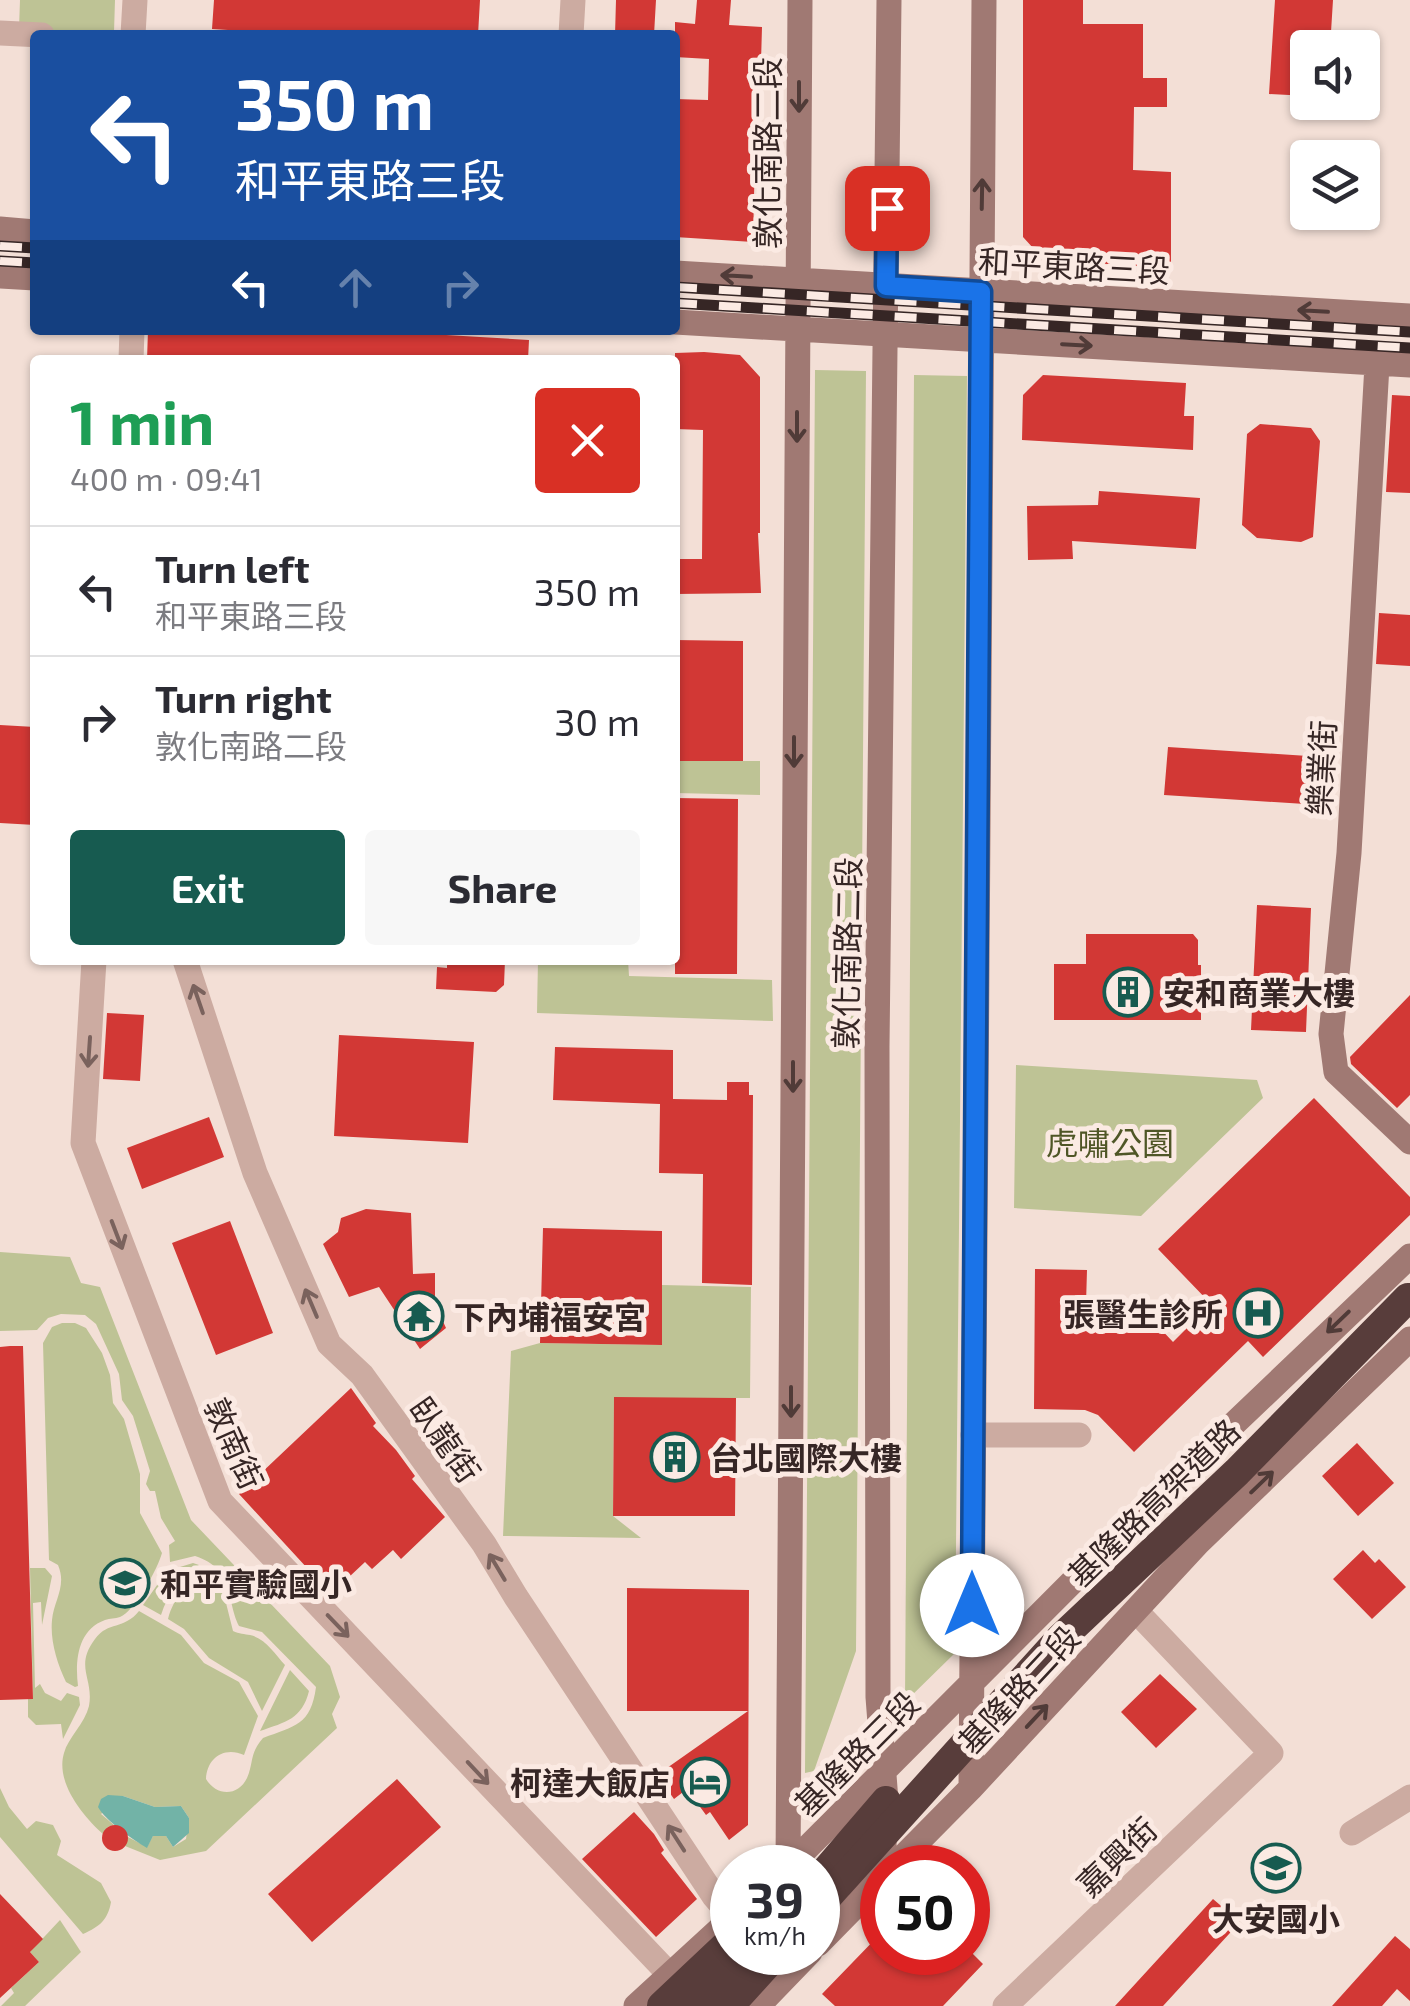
<!DOCTYPE html>
<html lang="en">
<head>
<meta charset="utf-8">
<style>
	:root { --surface:#fff; --page:#f7f7f7; --text:#2b2b33; --muted:#7c7c81; --line:#e1e1e2; --accent:#175b50 }
	body { margin:0; font-family:"Exo 2","Noto Sans TC",sans-serif; background:var(--page); color:var(--text); height:100vh; display:flex; flex-direction:column; font-size:38px; white-space:nowrap }
	* { box-sizing:border-box; margin:0 }
	p { font-size:32px; color:var(--muted) }
	.icon { flex:none; width:55px; height:55px; fill:none; stroke:currentColor; stroke-width:2; stroke-linecap:round; stroke-linejoin:round }
	.map { position:relative; flex:1; overflow:hidden }
	.side { position:absolute; left:30px; top:355px; width:650px; height:610px; display:flex; flex-direction:column; background:var(--surface); border-radius:10px; box-shadow:0 2px 8px #0004 }
	.side>* { flex:none }
	.hud { position:absolute; left:30px; top:30px; width:650px; height:305px; border-radius:10px; box-shadow:0 2px 8px #0004; background:#1a4fa0; color:#fff; overflow:hidden }
	.controls { position:absolute; left:1290px; top:30px; display:grid; gap:20px }
	.controls a { display:grid; place-items:center; width:90px; height:90px; border-radius:10px; background:var(--surface); box-shadow:0 2px 8px #0004; font-size:50px }
	.speed { position:absolute; left:710px; top:1845px; display:flex; gap:20px; font-size:50px; font-weight:700; text-align:center }
	.speed>* { display:grid; place-content:center; width:130px; height:130px; border-radius:50%; background:var(--surface); box-shadow:0 2px 8px #0004; line-height:1 }
	.speed small { font-size:25px; font-weight:400 }
	.speed .limit { border:15px solid #d22; background:#fff; color:#111 }
	.pin { position:absolute; display:grid; place-items:center; width:85px; height:85px; color:#fff; margin:-42px; border-radius:20px; box-shadow:0 5px 15px #0006 }
	.me { position:absolute; width:110px; margin:-55px; rotate:0deg; stroke-linejoin:round; filter:drop-shadow(0 0 8px #0008) }
	.turn { display:flex; align-items:center; gap:35px; height:210px; padding:0 40px; font-size:45px }
	.turn .icon { width:130px; height:130px; stroke-width:2.5 }
	.turn b { display:block; font-size:70px; line-height:85px }
	.lanes { display:flex; align-items:center; height:95px; padding:0 40px; background:#0003; justify-content:center; gap:50px; direction:ltr }
	.lanes .off { opacity:.35 }
	.round { display:grid; place-items:center; flex:none; width:105px; height:105px; border-radius:10px; background:var(--page) }
	.head { display:flex; align-items:center; justify-content:space-between; height:170px; padding:0 40px }
	h1 { font-size:60px; font-weight:700; line-height:75px; color:#1e9e55 }
	.action { display:flex; gap:20px; margin-top:auto; padding:20px 40px }
	.action a { flex:1; height:115px; border-radius:10px; background:var(--accent); color:#fff; font-size:40px; font-weight:700; line-height:115px; text-align:center }
	.action a+a { background:var(--page); color:var(--text) }
	ul { padding:0; list-style:none }
	li { display:flex; align-items:center; gap:30px; height:130px; padding:0 40px; border-top:2px solid var(--line) }
	li div { flex:1 }
	li b { display:block; font-size:38px }
	li em { font-style:normal }
	.map>svg:first-child { display:block }
</style>
</head>
<body>
<div class="map">
<svg width="1410" height="2006" viewBox="0 0 1410 2006">
	<rect width="100%" height="100%" fill="#f3dfd6"/>
	<!-- green -->
	<path fill="#bec395" d="M20 0H115L114 32 19 29Z
		M815 370 866 371 856 1651 814 1771 805 1773Z
		M914 375 967 376 955 1653 905 1702Z
		M675 761H760V795L675 793Z
		M538 960H628L629 976 772 980 773 1021 537 1013Z
		M1016 1065 1257 1080 1263 1098 1141 1216 1014 1208Z
		M0 1252 70 1257 81 1283 100 1287 191 1520 330 1666 340 1697 332 1714 337 1728 206 1851 160 1860 125 1846 128 1837 147 1847 153 1836H166L173 1847 186 1839 189 1818 181 1806 155 1807 123 1796 101 1814 114 1825 108 1827 103 1834C84 1817 55 1783 64 1753 68 1738 85 1723 89 1706 94 1678 74 1667 95 1639 108 1621 124 1630 139 1611L181 1635 204 1663 239 1682 258 1716 244 1755C224 1746 207 1758 206 1779 216 1796 238 1797 247 1778 254 1762 249 1754 263 1738 295 1726 311 1725 316 1687L262 1632 239 1626C225 1597 236 1570 195 1556L170 1562 169 1545 175 1541 161 1518 155 1491H150L146 1484 150 1471 133 1416 122 1400 119 1374 96 1324 85 1315 61 1314 48 1318 37 1330 0 1331Z
		M662 1285 751 1287 750 1398H614L613 1516 641 1538 503 1536 511 1351 540 1343 661 1345Z
		M62 1323H75L86 1328 102 1353 110 1375 113 1403 124 1419 140 1474V1513L162 1553C158 1568 135 1611 120 1617 115 1619 110 1618 105 1620 77 1630 75 1662 78 1686L75 1687 66 1682C57 1663 50 1641 52 1620 54 1600 67 1586 58 1565L49 1560 43 1343 52 1327Z
		M193 1563 199 1565C181 1578 168 1593 161 1615L143 1605 167 1571Z
		M30 1568H45L52 1576 42 1625 41 1602 33 1603 35 1688 40 1684 45 1693 61 1701 67 1693 79 1697 80 1705 63 1739 61 1724 36 1725 28 1717V1699L33 1698Z
		M206 1570 222 1587 233 1631C239 1634 245 1634 250 1635 265 1638 275 1654 285 1665L262 1711 248 1682 209 1658 184 1629 168 1619C174 1596 188 1584 206 1570Z
		M290 1670 309 1691C302 1719 286 1722 260 1731Z
		M0 1788 9 1807 27 1829 36 1821 53 1825 61 1841 57 1855 101 1883 111 1902C108 1920 99 1927 83 1934L0 1837Z
		M60 1920 81 1952 25 2006H1L14 1993 11 1988 39 1962 30 1952Z"/>
	<!-- water -->
	<path fill="#72b3a7" d="M108 1795 123 1796 155 1807 181 1806 189 1818V1833L173 1847 166 1836H153L147 1848C133 1840 105 1820 98 1807L101 1799Z"/>
	<!-- building -->
	<path fill="#d23835" d="M214 0H480L478 35H310L212 29Z
		M616 0H656L654 35H615Z
		M697 0H731L729 25 762 27 761 62H757L753 242 675 237V99L708 100 709 59 675 57V22L695 24Z
		M1023 0H1083V24H1143V78H1167V107H1134L1133 170 1171 172V268L1044 260 1023 237Z
		M1275 0H1333L1330 48H1308V96L1269 94Z
		M148 330H361L529 340 528 360H147Z
		M704 352 740 355 760 377V533H758L761 593 676 594V559H702L703 430 675 429V353Z
		M1043 375 1186 383 1184 416H1194L1193 450 1022 440 1023 395Z
		M1392 395 1410 396V493L1386 492Z
		M1260 424 1311 428 1320 441 1313 537 1301 542 1257 538 1242 525 1247 434Z
		M1099 491 1200 498 1196 549 1072 541 1073 559 1028 560 1027 506 1098 505Z
		M1379 613 1410 615V666L1376 664Z
		M675 640 743 641V761H675Z
		M0 725 35 727V825L0 823Z
		M1168 747 1308 756 1305 804 1164 795Z
		M675 798 738 799 737 974H675Z
		M1257 905 1311 908 1306 1032 1251 1030Z
		M1086 934H1193L1198 940V965H1201V1020H1054V964H1086Z
		M456 960H505L504 985 496 992 436 989 437 967 447 968V962Z
		M1410 995V1095L1397 1108 1351 1064 1350 1057Z
		M107 1013 144 1015 140 1081 103 1079Z
		M339 1035 474 1042 468 1143 334 1136Z
		M555 1047 673 1050V1099L727 1100V1082H749V1095H753L752 1285 702 1283 703 1174 659 1173 660 1104 553 1100Z
		M1314 1098 1410 1197V1215L1263 1357 1248 1341 1134 1452 1098 1415 1085 1410 1034 1409 1035 1269 1087 1270 1086 1304 1138 1305 1173 1342 1211 1304 1158 1249Z
		M209 1117 224 1157 142 1189 127 1148Z
		M366 1209 411 1213 413 1274 435 1273V1304L446 1328 420 1349 379 1287 349 1297 323 1244 338 1232 341 1218Z
		M230 1221 273 1333 216 1355 172 1243Z
		M543 1228 662 1231V1345L540 1343Z
		M10 1346H23L33 1699 0 1700V1347Z
		M351 1388 376 1423 373 1426 396 1450 415 1476 412 1479 445 1517 401 1559 393 1550 372 1569 365 1562 331 1594 239 1494Z
		M614 1397 736 1398 735 1516H613Z
		M1357 1443 1394 1483 1358 1516 1322 1476Z
		M1363 1550 1375 1563 1379 1559 1406 1587 1372 1619 1333 1579Z
		M627 1588 749 1590 748 1825 729 1840 710 1812 706 1815 687 1789 674 1799 657 1775 748 1711H627Z
		M1160 1674 1197 1709 1156 1748 1121 1712Z
		M397 1779 441 1827 312 1942 268 1894Z
		M634 1812 654 1834 664 1850 661 1853 697 1899 656 1937 582 1859Z
		M102 1838a13 13 0 1 1 26 0a13 13 0 1 1-26 0Z
		M0 1894 43 1939 30 1952 39 1962 0 1998Z
		M1213 1899 1240 1922 1163 2006H1115Z
		M882 1932V1952H971L983 1964 943 2006H835L822 1994Z
		M1395 1936 1410 1949V2001L1397 1989 1382 2006H1332Z"/>
	<g fill="none" stroke-linecap="round" stroke-linejoin="round">
		<!-- street -->
		<path stroke="#ccaba1" stroke-width="25" d="M0 33 42 35
			M133 35 135 0
			M571 35 573 0
			M131 360 132 330
			M94 960 83 1143 220 1501 670 1975
			M185 960 255 1173 329 1344 362 1375 484 1544 516 1597 714 1896 732 1917
			M973 1435H1079
			M1352 1833 1410 1797
			M1005 2006 1271 1753 1136 1611"/>
		<!-- secondary -->
		<path stroke="#a07973" stroke-width="25" d="M0 229 35 232
			M675 273 1410 316
			M0 276 35 278
			M675 322 1410 365
			M1377 365 1349 853 1331 1034 1336 1072 1410 1142
			M971 1788 984 0
			M788 1867 800 0
			M787 1868 1156 1498 1410 1256
			M892 1868 971 1788 1198 1543 1410 1339
			M859 1902 884 1846 886 1801 878 1697 877 1047 889 0
			M818 1944 870 1891
			M636 2006 732 1918
			M758 2006 810 1952"/>
		<!-- highway -->
		<path stroke="#583d3b" stroke-width="30" d="M818 1880 886 1801
			M662 2006 732 1940
			M695 2006 748 1952
			M729 2006 778 1952"/>
		<!-- rail casing -->
		<g stroke="#362625" stroke-width="11">
			<path id="rail" d="M0 246 35 248
				M0 261 35 263
				M675 287 1410 332
				M675 303 1410 348"/>
		</g>
		<!-- rail -->
		<use href="#rail" stroke="#fbeae3" stroke-width="8" stroke-dasharray="22" stroke-linecap="butt"/>
		<!-- highway-bridge -->
		<path stroke="#583d3b" stroke-width="30" d="M818 1907 1060 1639 1237 1472 1408 1298"/>
	</g>
	<!-- one-way arrows -->
	<defs><path id="oneway-shaft" d="M-6 0H5M1.5-3L5.5 0L1.5 3" fill="none" stroke-width="1.6" stroke-linecap="round" stroke-linejoin="round" transform="scale(2.5)"/></defs>
	<g stroke="#503b38">
		<use href="#oneway-shaft" transform="translate(799 97) rotate(90)"/>
		<use href="#oneway-shaft" transform="translate(982 194) rotate(-89)"/>
		<use href="#oneway-shaft" transform="translate(736 276) rotate(-177)"/>
		<use href="#oneway-shaft" transform="translate(1313 311) rotate(-177)"/>
		<use href="#oneway-shaft" transform="translate(1077 345) rotate(3)"/>
		<use href="#oneway-shaft" transform="translate(797 427) rotate(90)"/>
		<use href="#oneway-shaft" transform="translate(794 752) rotate(90)"/>
		<use href="#oneway-shaft" transform="translate(793 1077) rotate(90)"/>
		<use href="#oneway-shaft" transform="translate(1338 1322) rotate(136)"/>
		<use href="#oneway-shaft" transform="translate(791 1402) rotate(90)"/>
		<use href="#oneway-shaft" transform="translate(1262 1482) rotate(-44)"/>
		<use href="#oneway-shaft" transform="translate(1037 1716) rotate(-47)"/>
	</g>
	<g stroke="#7a625d">
		<use href="#oneway-shaft" transform="translate(198 999) rotate(-109)"/>
		<use href="#oneway-shaft" transform="translate(89 1052) rotate(94)"/>
		<use href="#oneway-shaft" transform="translate(117 1235) rotate(69)"/>
		<use href="#oneway-shaft" transform="translate(311 1303) rotate(-113)"/>
		<use href="#oneway-shaft" transform="translate(497 1567) rotate(-121)"/>
		<use href="#oneway-shaft" transform="translate(338 1626) rotate(46)"/>
		<use href="#oneway-shaft" transform="translate(478 1773) rotate(47)"/>
		<use href="#oneway-shaft" transform="translate(676 1838) rotate(-123)"/>
	</g>
	<g fill="none" stroke-linecap="round" stroke-linejoin="round">
		<!-- route casing -->
		<g stroke="#114b97" stroke-width="25">
			<path id="route" d="M887 208 886 286 981 292 972 1605"/>
		</g>
		<!-- route -->
		<use href="#route" stroke="#1a73e8" stroke-width="18"/>
	</g>
	<!-- icons -->
	<defs>
		<g id="building-ring" transform="scale(2.5)"><circle r="9.5" fill="#fbeae3" stroke="#175b50" stroke-width="1.5"/><path d="M-4-6H4V6H1V3H-1V6H-4ZM-2.5-4.3h1.7v1.8h-1.7ZM.8-4.3h1.7v1.8H.8ZM-2.5-1h1.7V.8h-1.7ZM.8-1h1.7V.8H.8Z" fill="#175b50"/></g>
		<g id="hospital-ring" transform="scale(2.5)"><circle r="9.5" fill="#fbeae3" stroke="#175b50" stroke-width="1.5"/><path d="M-5-5h3v3.5h4V-5h3V5h-3V1.5h-4V5h-3Z" fill="#175b50"/></g>
		<g id="temple-ring" transform="scale(2.5)"><circle r="9.5" fill="#fbeae3" stroke="#175b50" stroke-width="1.5"/><path d="M0-6L5-2H3V0L6.5 2.5H4V6H1.5V3h-3V6H-4V2.5H-6.5L-3 0V-2H-5Z" fill="#175b50"/></g>
		<g id="school-ring" transform="scale(2.5)"><circle r="9.5" fill="#fbeae3" stroke="#175b50" stroke-width="1.5"/><path d="M0-5L7-2L0 1L-7-2ZM-4 1L0 2.5L4 1V4Q0 6-4 4Z" fill="#175b50"/></g>
		<g id="hotel-ring" transform="scale(2.5)"><circle r="9.5" fill="#fbeae3" stroke="#175b50" stroke-width="1.5"/><path d="M-6-4.5h1.5V1H6V5H4.5V3h-9V5H-6ZM-4 0a1.8 1.8 0 1 1 3.6 0ZM.5 0V-2.5h3Q6-2.5 6 0Z" fill="#175b50"/></g>
	</defs>
	<g fill-rule="evenodd">
		<use href="#building-ring" x="1128" y="992"/>
		<use href="#hospital-ring" x="1258" y="1313"/>
		<use href="#temple-ring" x="419" y="1316"/>
		<use href="#building-ring" x="675" y="1457"/>
		<use href="#school-ring" x="125" y="1583"/>
		<use href="#hotel-ring" x="705" y="1782"/>
		<use href="#school-ring" x="1276" y="1868"/>
	</g>
	<g text-anchor="middle" dominant-baseline="central" stroke-width="10" stroke-linejoin="round" paint-order="stroke">
		<!-- street labels -->
		<g font-size="32" fill="#362625" stroke="#fbeae3">
			<text transform="translate(766 153) rotate(-90)">敦化南路二段</text>
			<text transform="translate(1074 265) rotate(3)">和平東路三段</text>
			<text transform="translate(1320 768) rotate(-87)">樂業街</text>
			<text transform="translate(846 953) rotate(-89)">敦化南路二段</text>
			<text transform="translate(446 1439) rotate(55)">臥龍街</text>
			<text transform="translate(235 1443) rotate(66)">敦南街</text>
			<text transform="translate(1153 1502) rotate(-44)">基隆路高架道路</text>
			<text transform="translate(1018 1689) rotate(-47)">基隆路二段</text>
			<text transform="translate(856 1753) rotate(-45)">基隆路三段</text>
			<text transform="translate(1116 1856) rotate(-44)">嘉興街</text>
		</g>
		<!-- poi labels -->
		<g font-size="32" font-weight="bold" fill="#362625" stroke="#fbeae3" text-anchor="start">
			<text x="1163" y="992">安和商業大樓</text>
			<text x="1223" y="1313" text-anchor="end">張醫生診所</text>
			<text x="454" y="1316">下內埔福安宮</text>
			<text x="710" y="1457">台北國際大樓</text>
			<text x="160" y="1583">和平實驗國小</text>
			<text x="670" y="1782" text-anchor="end">柯達大飯店</text>
			<text x="1276" y="1918" text-anchor="middle">大安國小</text>
		</g>
		<!-- park labels -->
		<g font-size="32" fill="#4f5626" stroke="#fbeae3">
			<text x="1110" y="1142">虎嘯公園</text>
		</g>
	</g>
</svg>
<div class="controls">
<a><svg class="icon" aria-label="sound" viewBox="0 0 24 24"><path d="M4 9h4l5-4v14l-5-4H4zM17 9q2 3 0 6"/></svg></a>
<a><svg class="icon" aria-label="layers" viewBox="0 0 24 24"><path d="M12 4l9 5-9 5-9-5zM3 14l9 5 9-5"/></svg></a>
</div>
<div class="speed"><div>39<small>km/h</small></div><div class="limit">50</div></div>
<div class="pin" style="left:887px;top:208px;background:#d93025"><svg class="icon" aria-label="arrive" viewBox="0 0 24 24"><path d="M6 21V4h12l-3 4 3 4H6"/></svg></div>
<svg class="me" style="left:972px;top:1605px" viewBox="-20 -20 40 40"><circle r="19" fill="#fff"/><path d="M0-13L10 11 0 6-10 11z" fill="#1a73e8"/></svg>
<div class="hud">
<div class="turn"><svg class="icon" aria-label="left" viewBox="0 0 24 24"><path d="M17 20v-9H6M10 6l-5 5 5 5"/></svg><div><b>350 m</b>和平東路三段</div></div>
<div class="lanes"><svg class="icon" aria-label="left" viewBox="0 0 24 24"><path d="M17 20v-9H6M10 6l-5 5 5 5"/></svg><svg class="icon off" aria-label="ahead" viewBox="0 0 24 24"><path d="M12 20V5M6 11l6-6 6 6"/></svg><svg class="icon off" aria-label="right" viewBox="0 0 24 24"><path d="M7 20v-9h11M14 6l5 5-5 5"/></svg></div>
</div>
<section class="side">
<div class="head"><div><h1>1 min</h1><p>400 m · 09:41</p></div><a class="round" style="background:#d93025;color:#fff"><svg class="icon" aria-label="close" viewBox="0 0 24 24"><path d="M6 6l12 12M18 6L6 18"/></svg></a></div>
<ul>
<li><svg class="icon" aria-label="left" viewBox="0 0 24 24"><path d="M17 20v-9H6M10 6l-5 5 5 5"/></svg><div><b>Turn left</b><p>和平東路三段</p></div><em>350 m</em></li>
<li><svg class="icon" aria-label="right" viewBox="0 0 24 24"><path d="M7 20v-9h11M14 6l5 5-5 5"/></svg><div><b>Turn right</b><p>敦化南路二段</p></div><em>30 m</em></li>
</ul>
<div class="action"><a>Exit</a><a>Share</a></div>
</section>
</div>
</body>
</html>
